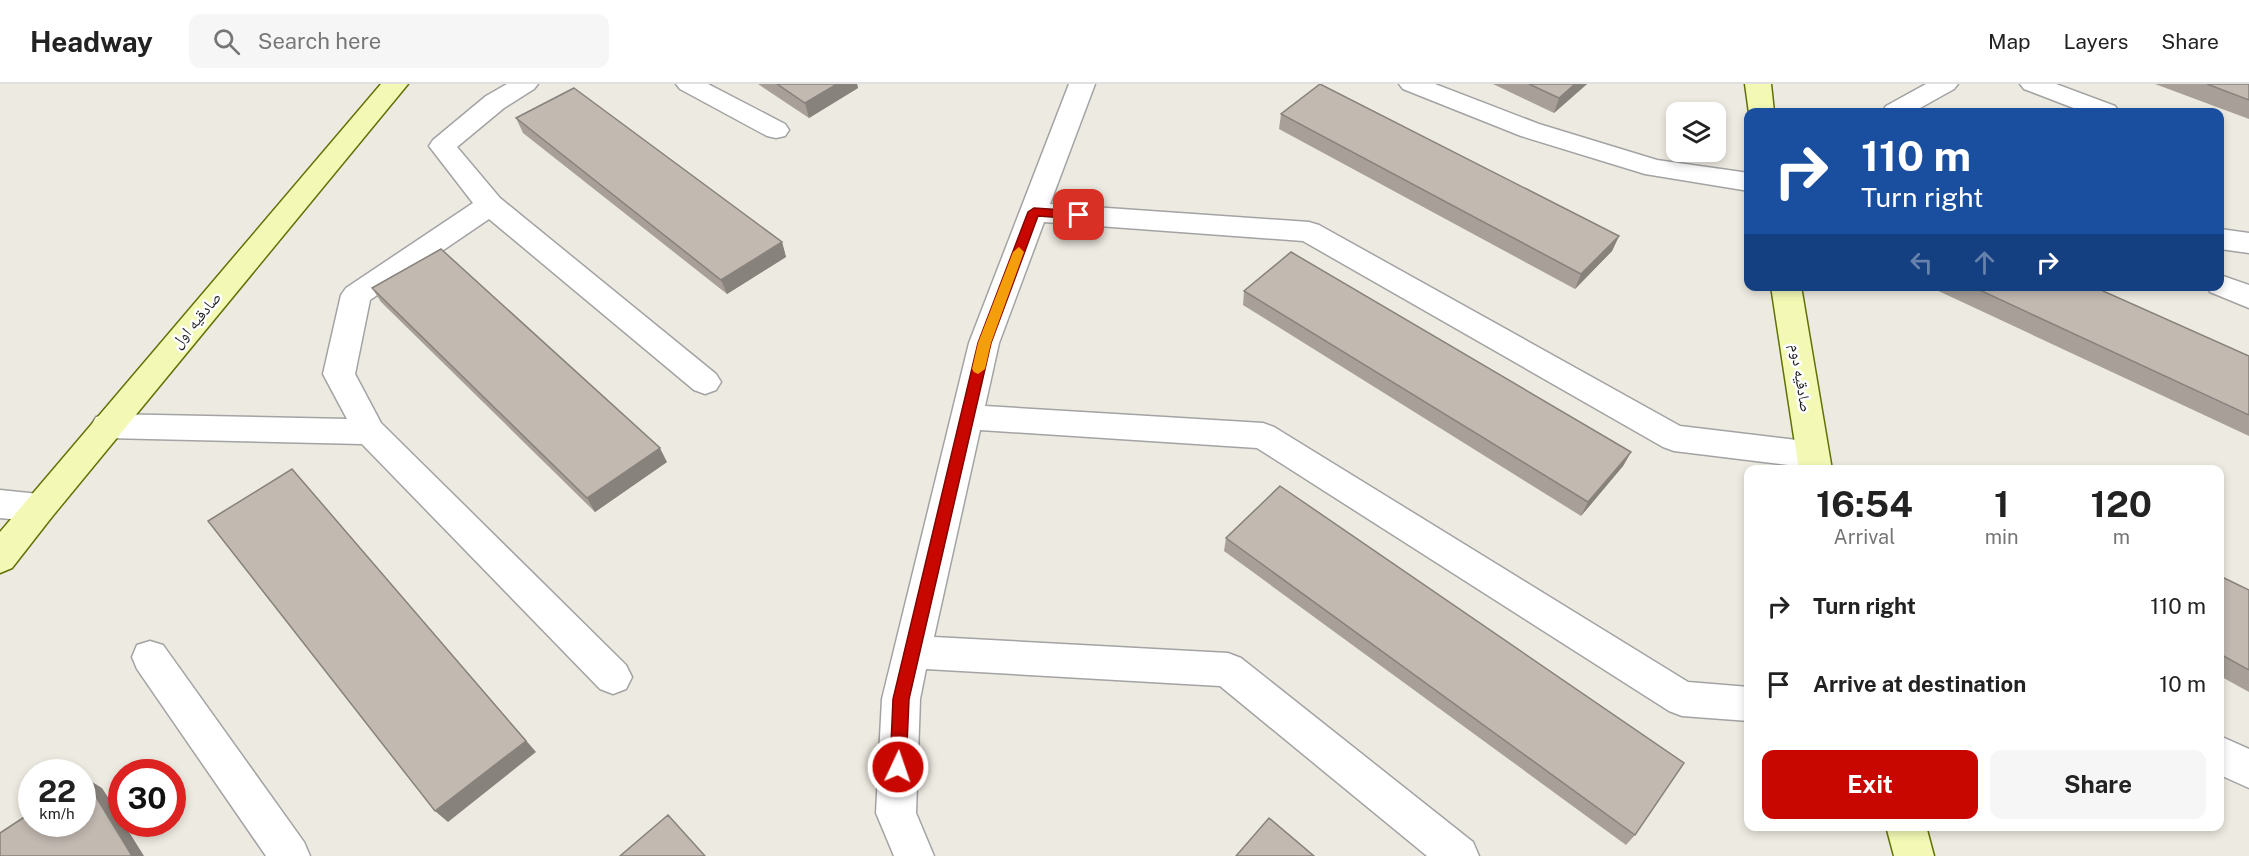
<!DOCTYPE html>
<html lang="en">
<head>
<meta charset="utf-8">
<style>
	:root { --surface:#fff; --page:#f6f6f6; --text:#222; --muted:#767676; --line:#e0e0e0; --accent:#c80800 }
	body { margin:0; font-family:"Public Sans","Noto Naskh Arabic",sans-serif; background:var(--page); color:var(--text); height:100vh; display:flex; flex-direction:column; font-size:22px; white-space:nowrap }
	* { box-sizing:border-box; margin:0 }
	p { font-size:20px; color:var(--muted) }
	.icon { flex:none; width:33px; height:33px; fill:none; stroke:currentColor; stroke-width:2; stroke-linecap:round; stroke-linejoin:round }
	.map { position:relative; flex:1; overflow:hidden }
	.panel { position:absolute; left:1744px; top:381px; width:480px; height:366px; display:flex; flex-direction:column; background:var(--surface); border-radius:12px; box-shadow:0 3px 9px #0003 }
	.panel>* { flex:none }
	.hud { position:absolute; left:1744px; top:24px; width:480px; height:183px; border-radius:12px; box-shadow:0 3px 9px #0003; background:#1a4fa0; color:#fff; overflow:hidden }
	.fabs { position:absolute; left:1666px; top:18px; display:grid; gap:12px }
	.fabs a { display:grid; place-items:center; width:60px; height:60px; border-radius:12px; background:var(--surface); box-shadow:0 3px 9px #0003; font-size:30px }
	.speed { position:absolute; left:18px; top:675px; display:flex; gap:12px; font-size:30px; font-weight:700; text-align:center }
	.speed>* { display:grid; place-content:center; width:78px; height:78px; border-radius:50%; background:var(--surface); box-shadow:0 3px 9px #0003; line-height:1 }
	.speed small { font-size:15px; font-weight:400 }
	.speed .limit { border:9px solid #d22; background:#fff; color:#111 }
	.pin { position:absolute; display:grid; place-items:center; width:51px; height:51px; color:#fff; margin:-26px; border-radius:12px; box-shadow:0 3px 9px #0006 }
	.me { position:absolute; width:66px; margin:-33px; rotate:3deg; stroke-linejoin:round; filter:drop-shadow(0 0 4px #0008) }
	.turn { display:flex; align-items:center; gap:21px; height:126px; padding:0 18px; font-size:27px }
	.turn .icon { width:78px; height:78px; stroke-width:2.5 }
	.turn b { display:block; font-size:42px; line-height:51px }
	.lanes { display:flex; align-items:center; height:57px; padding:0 18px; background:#0003; justify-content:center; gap:30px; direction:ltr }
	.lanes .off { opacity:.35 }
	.eta { display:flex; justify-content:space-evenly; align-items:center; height:102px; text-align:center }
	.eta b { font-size:36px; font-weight:700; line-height:42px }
	.cta { display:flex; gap:12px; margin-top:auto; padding:12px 18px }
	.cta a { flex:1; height:69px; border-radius:12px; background:var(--accent); color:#fff; font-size:24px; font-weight:700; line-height:69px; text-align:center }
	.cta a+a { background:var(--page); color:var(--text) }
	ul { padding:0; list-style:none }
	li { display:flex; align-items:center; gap:18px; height:78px; padding:0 18px }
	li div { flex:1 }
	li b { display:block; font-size:22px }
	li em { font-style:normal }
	header { display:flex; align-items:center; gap:36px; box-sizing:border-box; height:84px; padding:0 30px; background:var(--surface); border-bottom:2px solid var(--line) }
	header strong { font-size:28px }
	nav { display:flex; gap:33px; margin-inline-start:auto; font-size:21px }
	.search { width:420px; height:54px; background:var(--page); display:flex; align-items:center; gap:15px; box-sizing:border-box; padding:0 21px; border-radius:12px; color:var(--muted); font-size:22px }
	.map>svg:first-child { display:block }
</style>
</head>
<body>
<header>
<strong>Headway</strong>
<div class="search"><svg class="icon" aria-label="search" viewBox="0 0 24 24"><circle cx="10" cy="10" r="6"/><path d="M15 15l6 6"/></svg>Search here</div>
<nav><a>Map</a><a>Layers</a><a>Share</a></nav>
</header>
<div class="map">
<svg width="2249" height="772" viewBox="0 0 2249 772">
	<rect width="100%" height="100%" fill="#edeae1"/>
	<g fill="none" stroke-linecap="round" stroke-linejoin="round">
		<!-- street casing -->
		<g stroke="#a3a3a3" stroke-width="3">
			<path id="street" d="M507 0H538L534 5 504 24 457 63 500 114 716 290 721 298 716 306 705 310 694 306 489 135 370 216 355 290 381 339 626 581 632 593 626 605 613 610 600 605 362 360 107 354 96 351 91 342 96 333 107 330 347 335 323 290 341 211 346 204 473 119 429 62 433 56 486 12Z
				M676 0H708L785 40 789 46 785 52 776 54 767 52 680 5Z
				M1069 0H1095L1050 120 1309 138 1319 141 1680 342 1813 358 1825 362 1829 371 1825 380 1813 384 1674 367 1663 363 1303 157 1044 138 999 259 985 322 1263 339 1274 343 1688 598 1749 603V637L1682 632 1669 627 1257 364 980 346 934 553 1228 569 1241 574 1473 758 1479 772H1427L1220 602 926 585 920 615 916 729 934 772H894L876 729 882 615 969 259Z
				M1399 0H1435L1539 40 1657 76 1749 89V107L1645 90 1521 52 1403 5Z
				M1926 0H1958L1954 5 1913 28H1882L1886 22Z
				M2020 0H2056L2115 22 2119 28H2084L2024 5Z
				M2220 145 2249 149V169L2220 165Z
				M2220 191 2249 201V224L2210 208 2206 202H2220Z
				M0 406 39 410 51 414 56 424 51 434 39 438 0 434Z
				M150 557 163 561 304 758 310 772H266L137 585 132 573 137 561Z
				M2220 652 2249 665V704L2220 691Z"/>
		</g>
		<!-- secondary casing -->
		<g stroke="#617105" stroke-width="3">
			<path id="secondary" d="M381 0H408L51 434 12 484 0 489V448Z
				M1745 0H1771L1774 28 1749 29Z
				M1771 202H1801L1832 386H1799Z
				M1886 742H1926L1934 772H1894Z"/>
		</g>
		<!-- street -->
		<use href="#street" fill="#fff" fill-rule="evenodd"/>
		<!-- secondary -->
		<use href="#secondary" fill="#f3f9b4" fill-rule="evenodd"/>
	</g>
	<!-- wall -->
	<path fill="#a79f98" d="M758 0H857L858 4 809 34Z
		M1493 0H1587L1554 29Z
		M2155 0H2249V35Z
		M1281 30 1619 152 1612 167 1575 205 1279 45Z
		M516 34 782 158 786 173 727 210 523 49Z
		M1933 202H2092L2249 272V352L1932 204Z
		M372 204 667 378 595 428 381 218Z
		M1244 207 1631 368 1623 382 1581 432 1243 221Z
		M1226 454 1635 751 1626 761 1224 467Z
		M2220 492 2249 506V608L2220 592Z"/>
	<!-- shaded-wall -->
	<path fill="#88827c" d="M837 0H857L858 4 809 34 805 19Z
		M1575 0H1587L1554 29 1559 14Z
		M1619 152 1612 167 1575 205 1581 190Z
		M782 158 786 173 727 210 721 196Z
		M660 364 667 378 595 428 587 414Z
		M1631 368 1623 382 1581 432 1588 418Z
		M304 399 536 668 448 738 435 727Z
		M84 693 102 704 122 735V740H124L144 772H132Z"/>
	<!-- building -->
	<path fill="#c2b9b1" stroke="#88827c" stroke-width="1.5" d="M777 0H837L805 19Z
		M1320 0 1619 152 1581 190 1281 30Z
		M1529 0H1575L1559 14Z
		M2207 0H2249V16Z
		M574 4 782 158 721 196 516 34Z
		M441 165 660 364 587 414 372 204Z
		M1291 168 1631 368 1588 418 1244 207Z
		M1971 202H2092L2249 272V331Z
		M292 385 526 657 435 727 208 437Z
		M1280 402 1684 679 1635 751 1226 454Z
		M2220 492 2249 506V586L2220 570Z
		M82 693H84L132 772H0V749L32 728V740H82Z
		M668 731 705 772H620Z
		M1269 734 1314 772H1236Z"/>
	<!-- route -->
	<path fill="#c80800" stroke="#820500" stroke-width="1.5" d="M1034 124 1079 127 1085 131 1079 135 1038 132 991 259 909 615 906 683 904 689 898 691 892 689 890 683 893 615 978 259 1028 128Z"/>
	<!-- slow -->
	<path fill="#f59e0b" d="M1019 163 1024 168 991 259 985 285 978 290 974 288 972 285 978 259 1013 168Z"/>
	<g text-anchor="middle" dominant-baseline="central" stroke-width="5" stroke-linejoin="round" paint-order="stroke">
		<!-- street labels -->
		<g font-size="16" fill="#1c1c1c" stroke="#fff">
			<text transform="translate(196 236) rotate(-50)">صادقیه اول</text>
			<text transform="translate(1801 294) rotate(81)">صادقیه دوم</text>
		</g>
	</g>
</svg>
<div class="fabs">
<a><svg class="icon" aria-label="layers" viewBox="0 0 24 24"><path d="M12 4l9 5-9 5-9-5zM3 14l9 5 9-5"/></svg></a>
</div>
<div class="speed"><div>22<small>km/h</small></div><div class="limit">30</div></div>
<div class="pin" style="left:1079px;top:131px;background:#d93025"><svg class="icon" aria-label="arrive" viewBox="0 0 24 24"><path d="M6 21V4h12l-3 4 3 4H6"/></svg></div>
<svg class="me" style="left:898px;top:683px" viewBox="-20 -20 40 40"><circle r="17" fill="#c80800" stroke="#fff" stroke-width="3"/><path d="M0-11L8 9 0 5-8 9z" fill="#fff"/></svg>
<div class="hud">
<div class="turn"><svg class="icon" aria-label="right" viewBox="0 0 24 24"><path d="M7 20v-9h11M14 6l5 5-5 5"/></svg><div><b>110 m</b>Turn right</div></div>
<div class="lanes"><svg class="icon off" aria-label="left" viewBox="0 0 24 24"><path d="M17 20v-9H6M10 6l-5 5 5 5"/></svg><svg class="icon off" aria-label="ahead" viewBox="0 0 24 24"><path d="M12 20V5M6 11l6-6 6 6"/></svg><svg class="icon" aria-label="right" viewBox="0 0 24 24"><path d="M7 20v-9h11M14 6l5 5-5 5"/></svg></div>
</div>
<section class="panel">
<div class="eta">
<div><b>16:54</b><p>Arrival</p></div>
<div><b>1</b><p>min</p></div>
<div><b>120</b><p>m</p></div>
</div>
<ul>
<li><svg class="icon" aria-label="right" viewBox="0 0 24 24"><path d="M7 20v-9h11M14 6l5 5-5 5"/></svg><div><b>Turn right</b></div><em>110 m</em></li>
<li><svg class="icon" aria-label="arrive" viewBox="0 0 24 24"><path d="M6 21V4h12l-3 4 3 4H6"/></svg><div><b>Arrive at destination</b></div><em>10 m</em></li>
</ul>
<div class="cta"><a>Exit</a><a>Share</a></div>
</section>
</div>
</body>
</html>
